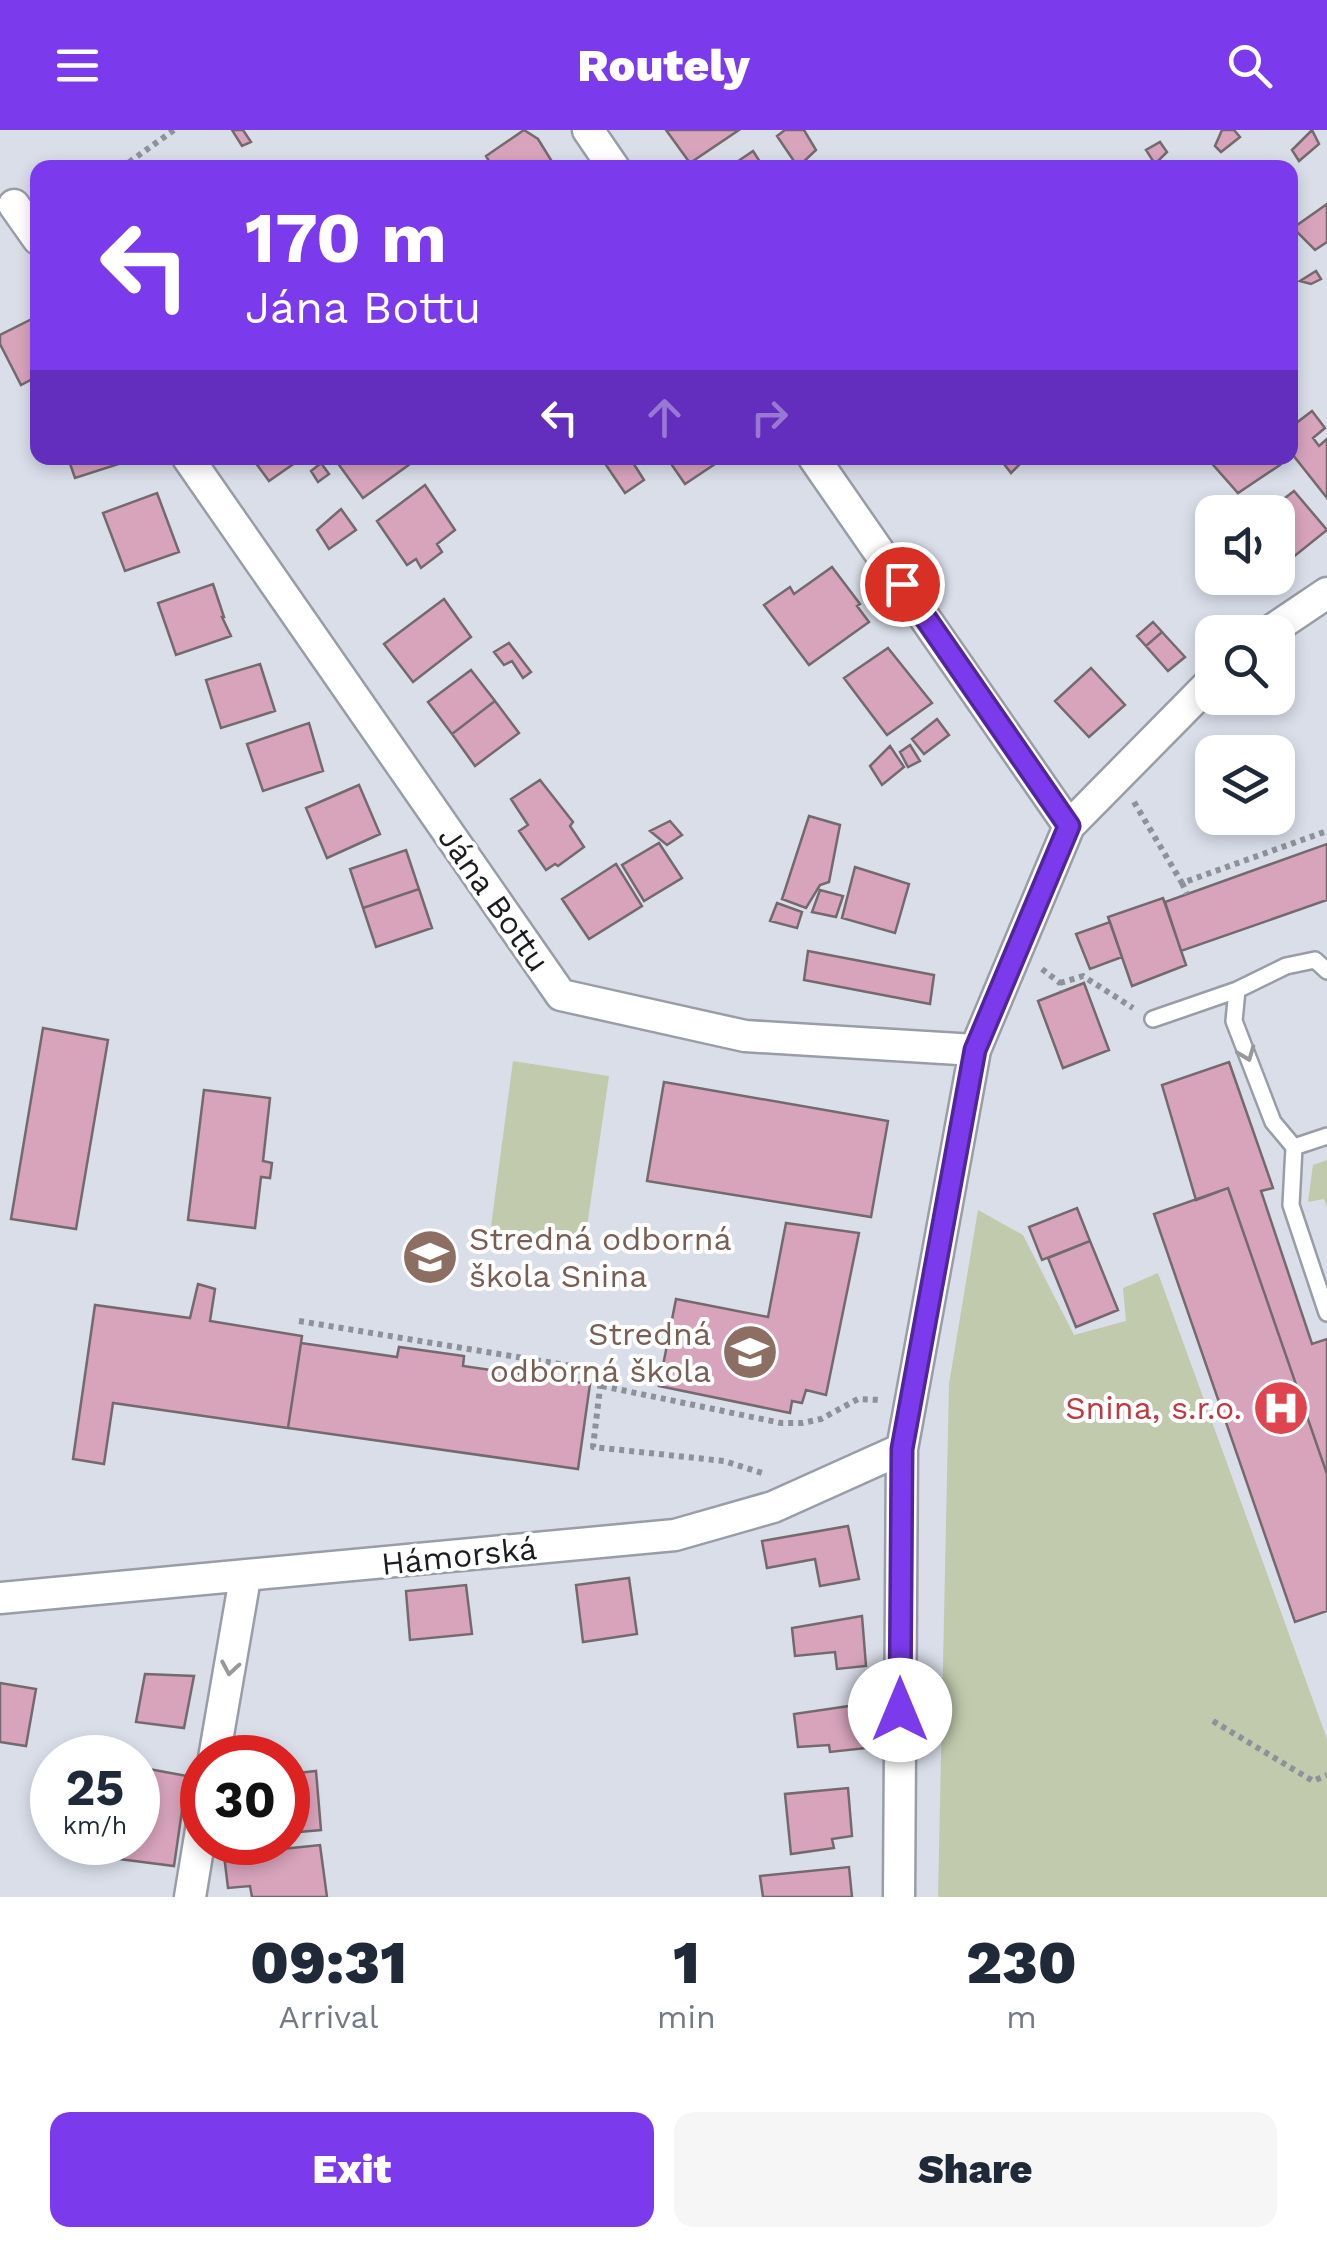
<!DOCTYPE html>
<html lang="en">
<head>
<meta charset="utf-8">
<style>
	:root { --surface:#fff; --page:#f6f6f7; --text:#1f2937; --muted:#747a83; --accent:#7c3aed }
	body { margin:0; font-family:"Work Sans",sans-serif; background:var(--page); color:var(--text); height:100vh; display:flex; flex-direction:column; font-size:38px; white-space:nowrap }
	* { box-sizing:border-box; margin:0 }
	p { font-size:32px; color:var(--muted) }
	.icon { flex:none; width:55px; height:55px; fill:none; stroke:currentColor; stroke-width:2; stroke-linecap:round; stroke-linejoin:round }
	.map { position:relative; height:1767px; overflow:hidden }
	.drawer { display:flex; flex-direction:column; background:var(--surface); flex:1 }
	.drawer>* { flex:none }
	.banner { position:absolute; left:30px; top:30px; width:1268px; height:305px; border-radius:20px; box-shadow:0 5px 15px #0003; background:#7c3aed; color:#fff; overflow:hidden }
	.buttons { position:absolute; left:1195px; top:365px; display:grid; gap:20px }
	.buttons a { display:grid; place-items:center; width:100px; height:100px; border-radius:20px; background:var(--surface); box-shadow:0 5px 15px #0003; font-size:50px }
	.speed { position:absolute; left:30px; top:1605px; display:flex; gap:20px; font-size:50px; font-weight:700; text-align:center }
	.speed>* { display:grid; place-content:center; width:130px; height:130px; border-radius:50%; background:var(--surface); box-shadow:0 5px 15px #0003; line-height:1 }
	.speed small { font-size:25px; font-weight:400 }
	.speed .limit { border:15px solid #d22; background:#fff; color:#111 }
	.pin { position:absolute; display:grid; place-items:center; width:85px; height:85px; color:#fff; margin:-42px; border:5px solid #fff; border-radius:50%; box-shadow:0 2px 10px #0007 }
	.me { position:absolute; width:110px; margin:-55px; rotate:0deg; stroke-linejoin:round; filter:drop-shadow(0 0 8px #0008) }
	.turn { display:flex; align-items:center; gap:35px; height:210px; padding:0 50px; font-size:45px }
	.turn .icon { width:130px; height:130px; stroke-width:2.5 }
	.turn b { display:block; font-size:70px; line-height:85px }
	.lanes { display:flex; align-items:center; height:95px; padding:0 50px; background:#0003; justify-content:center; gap:50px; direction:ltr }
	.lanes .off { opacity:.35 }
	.eta { display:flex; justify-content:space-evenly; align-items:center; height:170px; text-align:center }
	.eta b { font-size:60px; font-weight:800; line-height:70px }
	.primary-button { display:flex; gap:20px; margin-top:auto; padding:20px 50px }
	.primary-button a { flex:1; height:115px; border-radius:20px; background:var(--accent); color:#fff; font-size:40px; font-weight:800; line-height:115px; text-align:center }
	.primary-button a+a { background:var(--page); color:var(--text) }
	header { display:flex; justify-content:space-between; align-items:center; height:130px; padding:0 50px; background:var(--accent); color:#fff; font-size:45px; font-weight:800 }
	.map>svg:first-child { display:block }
</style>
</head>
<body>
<header><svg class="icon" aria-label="menu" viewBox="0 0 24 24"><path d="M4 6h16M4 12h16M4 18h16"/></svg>Routely<svg class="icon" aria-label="search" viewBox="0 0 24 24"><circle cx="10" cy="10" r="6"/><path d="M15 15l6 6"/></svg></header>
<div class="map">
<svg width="1327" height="1767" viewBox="0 0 1327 1767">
	<rect width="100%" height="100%" fill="#d9dee9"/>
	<!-- green -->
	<path fill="#c1caad" d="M513 931 609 946 584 1117 490 1104Z
		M1327 1030V1078L1324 1069 1308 1072 1313 1035Z
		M978 1080 1023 1105 1074 1205 1126 1191 1123 1158 1158 1143 1327 1609V1767H938L949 1254Z"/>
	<!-- building -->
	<path fill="#d7a4bc" stroke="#746a6e" stroke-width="2.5" d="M232 0H243L251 12 242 16Z
		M524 0 538 9 556 38H493L486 26Z
		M666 0H739L690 33Z
		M785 0H804L816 20 798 37 777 6Z
		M1222 0H1234L1240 7 1221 22 1215 16Z
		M1312 0 1319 14 1299 31 1292 20Z
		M1160 12 1167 22 1155 34 1146 20Z
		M753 21 764 38H728Z
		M1327 74V112L1315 120 1293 98Z
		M1316 141 1321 149 1311 154 1300 151Z
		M38 186V246L21 255 0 214V205Z
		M1312 281 1325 298 1313 308 1319 316 1327 309V368L1293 325 1295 294Z
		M68 328H127L128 331 75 348Z
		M252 328H302L269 351Z
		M334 328H405L410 334 363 368Z
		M618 328H630L644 350 625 363 606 335Z
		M667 328H724L685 354Z
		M1003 328H1026L1011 343 1001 330Z
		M1207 328H1275L1280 335 1238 363Z
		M321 333 329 344 318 352 311 341Z
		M425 355 455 400 437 414 442 422 421 438 416 429 407 435 377 391Z
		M1294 361 1327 400 1287 432 1278 421V382H1267Z
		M157 363 179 422 125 441 103 383Z
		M341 379 356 400 329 419 317 400Z
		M832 437 860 474 857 476 869 492 809 535 764 475 790 457 794 464Z
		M213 454 224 487H222L231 506 176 525 158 473Z
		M444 469 471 507 413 552 384 514Z
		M1153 492 1162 502 1146 516 1137 506Z
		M1162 502 1185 527 1168 541 1146 516Z
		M509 513 531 542 523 548 512 531 504 535 494 522Z
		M888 518 932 573 887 605 844 548Z
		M260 534 275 581 221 598 206 550Z
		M1091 538 1125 575 1089 607 1055 571Z
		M471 540 495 571 452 604 428 572Z
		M495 571 519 603 475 636 452 604Z
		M937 589 949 605 924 624 912 609Z
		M309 593 323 641 263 661 247 614Z
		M910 615 920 631 908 637 900 622Z
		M890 616 904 637 882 655 870 636Z
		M540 650 573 692 570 696 584 717 558 736 555 734 546 740 519 701 528 695 511 669Z
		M359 655 380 704 327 728 306 678Z
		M809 686 840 695 829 752 820 755 806 778 782 769Z
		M670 691 682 705 667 715 650 701Z
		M659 713 682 748 644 771 622 735Z
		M1327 714V770L1181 821 1165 772Z
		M406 720 419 759 363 778 350 739Z
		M616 734 642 776 589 809 562 769Z
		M855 737 909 754 895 803 842 788Z
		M419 759 432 798 376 817 363 778Z
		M820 760 843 766 836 787 812 782Z
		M1163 768 1186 835 1132 856 1108 787Z
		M777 773 802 782 797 798 770 791Z
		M1110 792 1122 827 1090 839 1076 804Z
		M808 821 934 845 930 874 804 850Z
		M1084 853 1109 920 1063 938 1038 871Z
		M43 898 108 910 76 1099 11 1089Z
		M1229 932 1273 1058 1261 1061 1312 1214 1327 1209V1344L1228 1058 1196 1070 1162 955Z
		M664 952 888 991 871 1087 647 1051Z
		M204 960 270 968 263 1031 272 1033 270 1048 261 1047 255 1098 188 1090Z
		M1228 1058 1327 1344V1481L1295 1492 1154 1084Z
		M1077 1078 1090 1111 1042 1130 1029 1097Z
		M786 1093 859 1103 826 1265 806 1260 802 1273 792 1271 790 1283 659 1256 676 1169 768 1187Z
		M1090 1111 1118 1180 1076 1197 1048 1128Z
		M198 1154 215 1159 210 1191 302 1206 288 1298 113 1273 104 1334 73 1329 95 1175 190 1188Z
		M301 1213 397 1227 399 1217 464 1226 463 1236 590 1254 578 1339 288 1298Z
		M848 1396 859 1449 820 1456 815 1429 767 1438 762 1411Z
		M629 1448 637 1504 583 1512 576 1455Z
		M466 1455 472 1504 410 1510 406 1461Z
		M862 1486 866 1536 837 1539 835 1522 795 1526 792 1498Z
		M145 1544 194 1546 184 1598 136 1592Z
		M0 1553 36 1559 26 1616 0 1612Z
		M863 1574 867 1618 830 1622 829 1615 798 1617 794 1584Z
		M138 1637 187 1646 174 1736 103 1727 107 1712H138Z
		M316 1641 321 1700 288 1703V1644Z
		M848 1658 852 1706 832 1709 834 1718 791 1724 785 1664Z
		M320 1715 327 1767H252L250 1756 228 1758 224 1725Z
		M849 1737 852 1767H763L760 1746Z"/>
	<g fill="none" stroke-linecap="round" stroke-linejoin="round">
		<!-- lane casing -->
		<g stroke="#989da6" stroke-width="20">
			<path id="lane" d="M1327 841 1315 830 1286 836 1237 860 1234 891 1273 992 1294 1017 1291 1075 1327 1183
				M1153 889 1237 860
				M1294 1017 1327 1006"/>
		</g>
		<!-- street casing -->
		<g stroke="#989da6" stroke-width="35">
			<path id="street" d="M588 0 614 38
				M14 75 38 109
				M188 328 561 865 745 906 975 920
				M814 328 1069 696
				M1269 502 1327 463
				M0 1468 675 1405 773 1377 902 1319
				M214 1628 245 1448
				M190 1767 202 1694
				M899 1767 902 1319 975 920 1069 696 1212 551"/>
		</g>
		<!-- path -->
		<path stroke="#8d9199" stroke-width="6" stroke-dasharray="5 5" stroke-linecap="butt" d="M121 38 174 0
			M1134 672 1182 753 1327 701
			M1182 753 1187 764
			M1042 839 1060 853 1062 861
			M1060 853 1083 846 1133 878
			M299 1191 602 1241 593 1317 724 1331 765 1344
			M602 1256 781 1293H802L821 1289 858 1269 881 1270
			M1213 1591 1313 1651 1327 1645"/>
		<!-- lane -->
		<use href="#lane" stroke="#fff" stroke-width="15"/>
		<!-- street -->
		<use href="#street" stroke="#fff" stroke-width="30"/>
	</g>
	<!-- one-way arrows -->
	<defs><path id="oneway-chevron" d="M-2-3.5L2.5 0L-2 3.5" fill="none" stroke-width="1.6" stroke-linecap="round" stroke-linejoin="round" transform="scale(2.5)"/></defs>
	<g stroke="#98999b">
		<use href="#oneway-chevron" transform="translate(1247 924) rotate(69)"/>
		<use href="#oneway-chevron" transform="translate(230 1538) rotate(100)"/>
	</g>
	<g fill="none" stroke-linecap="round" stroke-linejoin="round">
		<!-- route casing -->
		<g stroke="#51269a" stroke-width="25">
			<path id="route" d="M900 1580 902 1319 975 920 1069 696 902 454"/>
		</g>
		<!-- route -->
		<use href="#route" stroke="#7c3aed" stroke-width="18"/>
	</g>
	<!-- icons -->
	<defs>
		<g id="school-disc" transform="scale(2.875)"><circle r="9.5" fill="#8d6e63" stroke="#fff"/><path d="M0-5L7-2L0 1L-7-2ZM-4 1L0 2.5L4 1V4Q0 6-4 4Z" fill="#fff"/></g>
		<g id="hospital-disc" transform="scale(2.875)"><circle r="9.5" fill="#e0444e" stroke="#fff"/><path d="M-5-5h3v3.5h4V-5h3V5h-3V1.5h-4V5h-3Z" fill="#fff"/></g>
	</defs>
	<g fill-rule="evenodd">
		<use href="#school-disc" x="430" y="1127"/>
		<use href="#school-disc" x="750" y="1222"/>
		<use href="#hospital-disc" x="1281" y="1278"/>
	</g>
	<g text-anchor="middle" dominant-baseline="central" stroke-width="8" stroke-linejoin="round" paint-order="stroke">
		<!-- street labels -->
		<g font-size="32" fill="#1a1c20" stroke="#fff">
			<text transform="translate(494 769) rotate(55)">Jána Bottu</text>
			<text transform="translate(459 1426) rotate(-6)">Hámorská</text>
		</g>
		<!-- education labels -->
		<g font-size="32" fill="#785e54" stroke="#fff" text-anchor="start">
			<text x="469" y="1109">Stredná odborná<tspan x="469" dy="37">škola Snina</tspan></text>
			<text x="711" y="1204" text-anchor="end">Stredná<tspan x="711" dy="37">odborná škola</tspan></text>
		</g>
		<!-- health labels -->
		<g font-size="32" fill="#be3a42" stroke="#fff" text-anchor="end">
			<text x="1242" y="1278">Snina, s.r.o.</text>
		</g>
	</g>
</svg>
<div class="buttons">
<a><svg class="icon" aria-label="sound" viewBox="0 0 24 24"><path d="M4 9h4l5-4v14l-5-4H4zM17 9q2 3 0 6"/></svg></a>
<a><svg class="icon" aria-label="search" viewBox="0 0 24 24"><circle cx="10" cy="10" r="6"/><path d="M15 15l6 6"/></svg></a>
<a><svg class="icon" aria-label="layers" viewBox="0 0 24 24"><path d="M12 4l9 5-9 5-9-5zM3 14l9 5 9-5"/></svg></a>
</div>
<div class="speed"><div>25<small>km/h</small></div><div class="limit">30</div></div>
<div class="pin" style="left:902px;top:454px;background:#d93025"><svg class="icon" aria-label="arrive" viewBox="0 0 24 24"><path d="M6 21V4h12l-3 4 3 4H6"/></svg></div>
<svg class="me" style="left:900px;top:1580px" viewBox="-20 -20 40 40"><circle r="19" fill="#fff"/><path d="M0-13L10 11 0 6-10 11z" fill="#7c3aed"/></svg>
<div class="banner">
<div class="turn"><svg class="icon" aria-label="left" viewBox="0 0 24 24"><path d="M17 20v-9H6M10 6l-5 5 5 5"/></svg><div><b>170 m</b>Jána Bottu</div></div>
<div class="lanes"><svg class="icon" aria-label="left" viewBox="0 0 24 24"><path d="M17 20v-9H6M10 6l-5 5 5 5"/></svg><svg class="icon off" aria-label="ahead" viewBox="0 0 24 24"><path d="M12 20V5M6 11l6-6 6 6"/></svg><svg class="icon off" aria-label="right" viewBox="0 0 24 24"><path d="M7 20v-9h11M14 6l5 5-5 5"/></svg></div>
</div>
</div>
<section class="drawer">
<div class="eta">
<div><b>09:31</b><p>Arrival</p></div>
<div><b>1</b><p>min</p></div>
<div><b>230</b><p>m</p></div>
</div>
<div class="primary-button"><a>Exit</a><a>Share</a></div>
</section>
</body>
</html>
